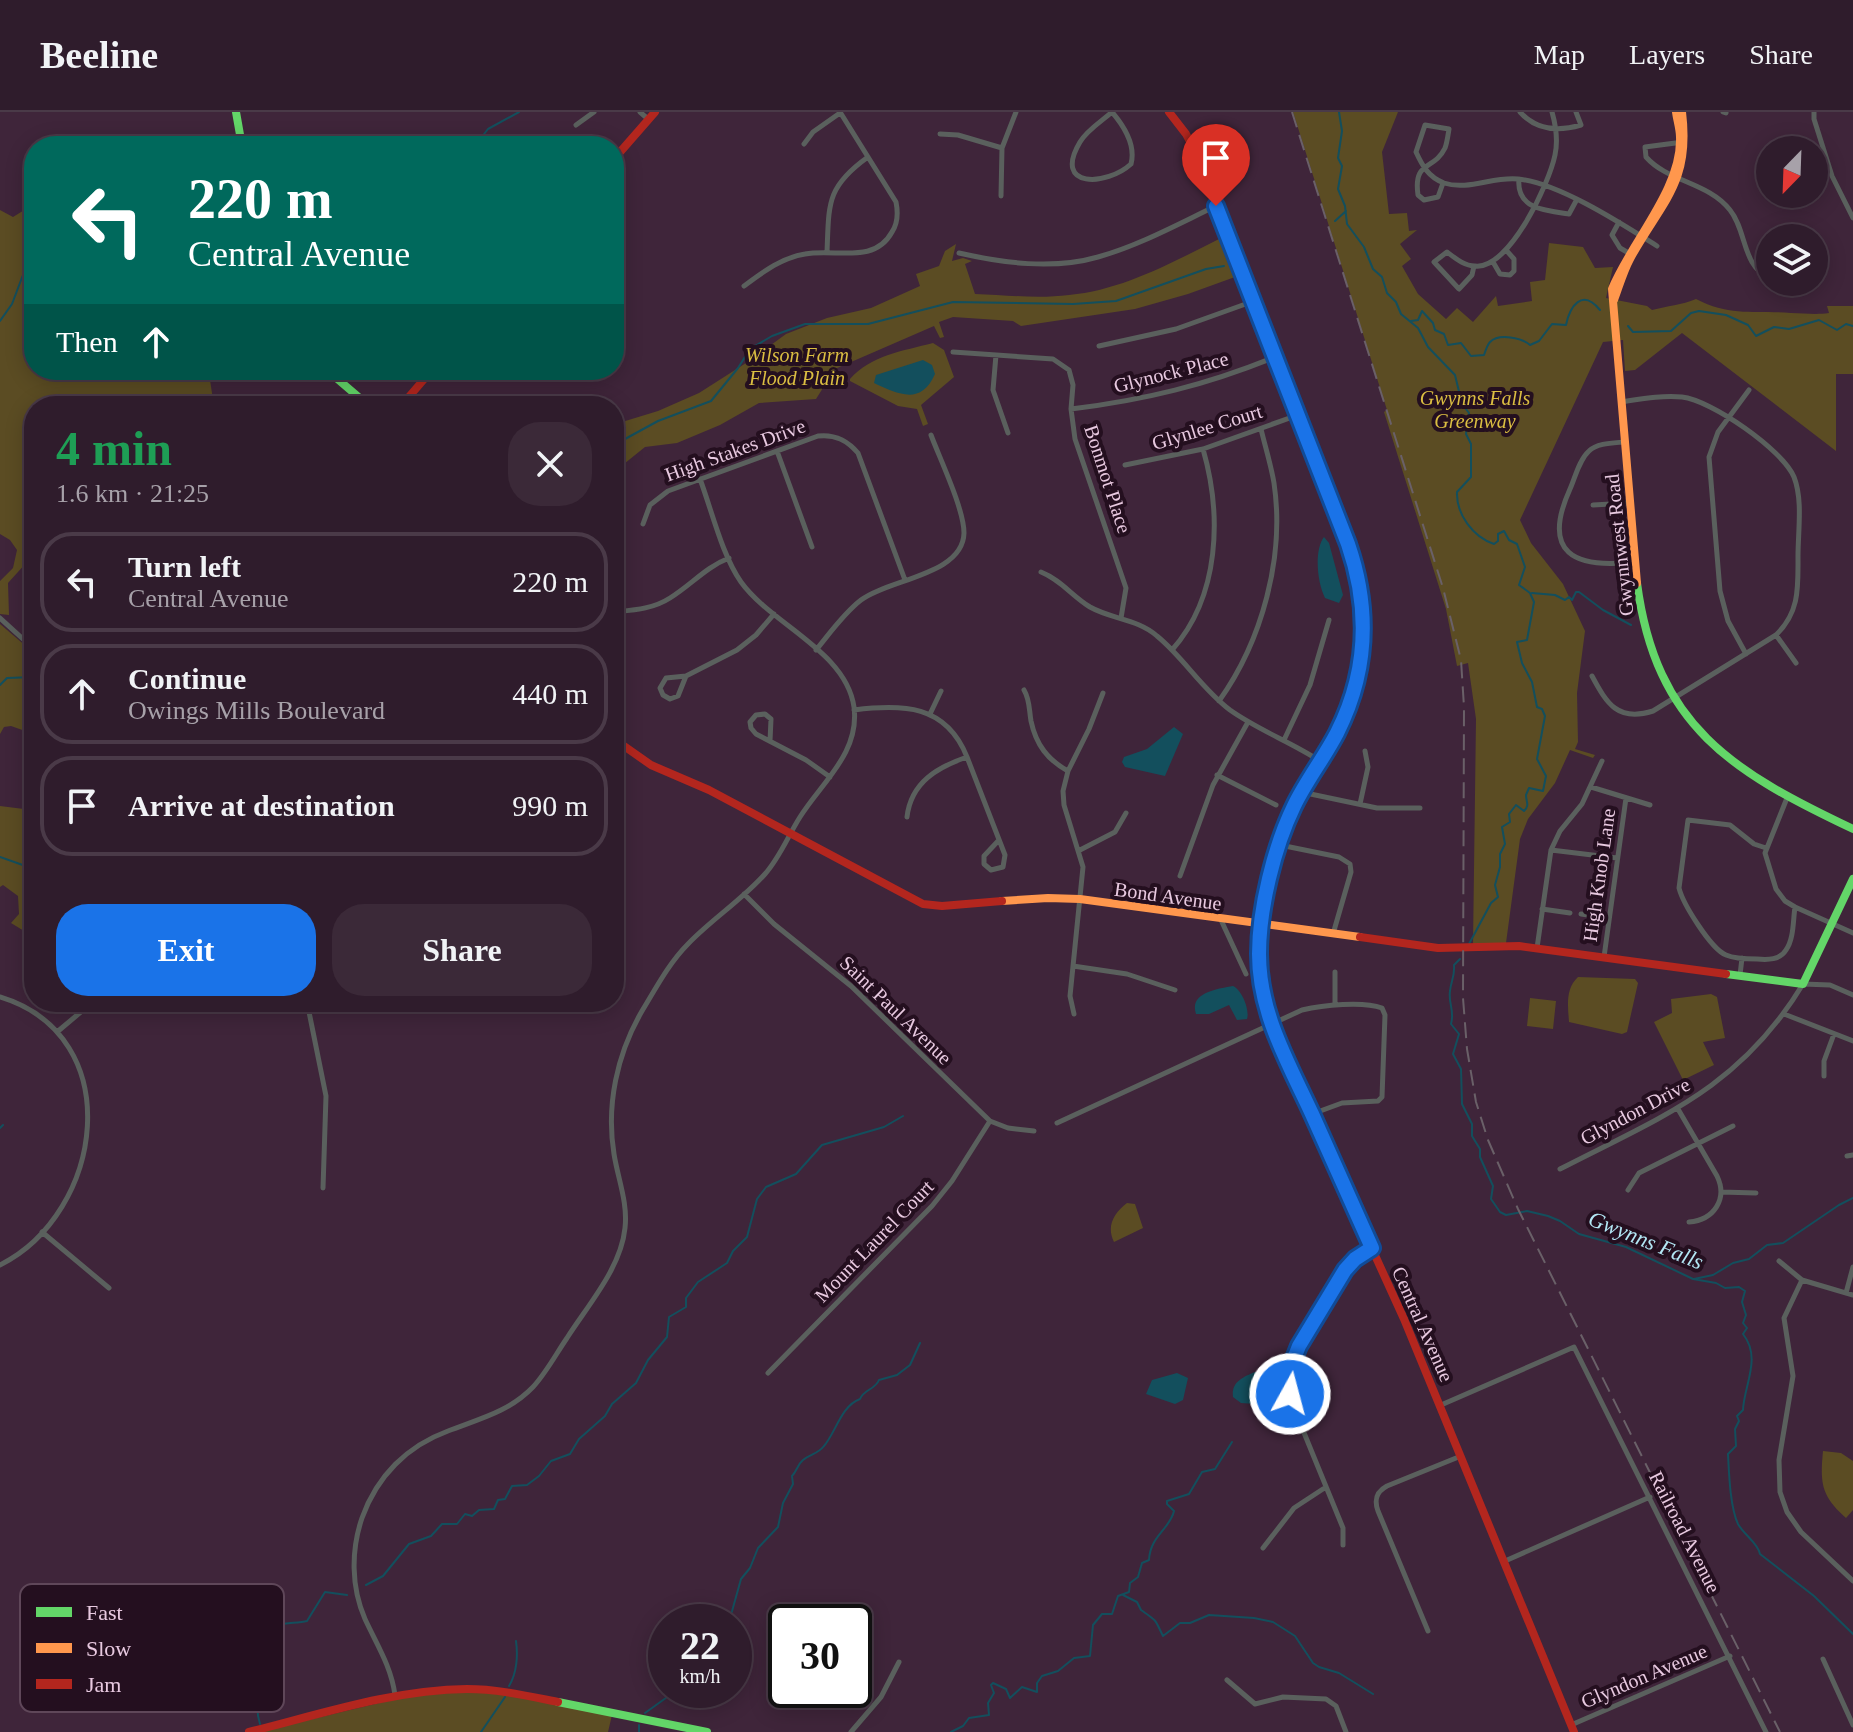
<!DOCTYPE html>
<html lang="en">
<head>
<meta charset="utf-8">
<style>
	:root { --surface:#2f1c2c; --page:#3b2938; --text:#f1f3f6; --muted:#a7a1a9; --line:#4a3a48; --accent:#1a73e8 }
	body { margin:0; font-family:Georgia,serif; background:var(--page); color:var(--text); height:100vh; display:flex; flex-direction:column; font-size:30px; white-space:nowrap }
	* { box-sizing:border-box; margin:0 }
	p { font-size:26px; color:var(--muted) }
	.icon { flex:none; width:44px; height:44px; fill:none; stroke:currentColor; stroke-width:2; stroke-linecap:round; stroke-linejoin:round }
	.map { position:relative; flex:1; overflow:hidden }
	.sheet { position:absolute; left:24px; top:284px; width:600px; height:616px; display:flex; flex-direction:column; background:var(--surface); border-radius:32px; box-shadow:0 4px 20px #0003,0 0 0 2px var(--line) }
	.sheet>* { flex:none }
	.guide { position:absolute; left:24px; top:24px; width:600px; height:244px; border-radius:32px; box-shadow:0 4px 20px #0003,0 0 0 2px var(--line); background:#00695c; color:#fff; overflow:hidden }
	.needle { width:52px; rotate:203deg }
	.buttons { position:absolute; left:1756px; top:24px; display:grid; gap:16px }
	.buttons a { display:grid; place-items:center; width:72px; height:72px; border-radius:50%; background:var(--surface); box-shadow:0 4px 20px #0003,0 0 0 2px var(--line); font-size:40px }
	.speed { position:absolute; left:648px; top:1492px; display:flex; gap:16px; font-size:40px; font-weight:700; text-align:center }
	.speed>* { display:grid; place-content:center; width:104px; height:104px; border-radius:50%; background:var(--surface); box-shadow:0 4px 20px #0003,0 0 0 2px var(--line); line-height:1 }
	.speed small { font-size:20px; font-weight:400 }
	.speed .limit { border:4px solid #111; border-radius:12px; background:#fff; color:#111 }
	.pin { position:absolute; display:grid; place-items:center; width:68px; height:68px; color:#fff; margin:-82px -34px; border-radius:50% 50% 50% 0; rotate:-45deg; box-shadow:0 0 8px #0007 }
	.pin .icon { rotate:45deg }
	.me { position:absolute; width:88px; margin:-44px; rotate:7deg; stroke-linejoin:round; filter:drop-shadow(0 0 6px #0008) }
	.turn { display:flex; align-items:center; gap:28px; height:168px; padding:0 32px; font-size:36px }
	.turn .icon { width:104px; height:104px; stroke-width:2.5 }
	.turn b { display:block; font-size:56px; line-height:68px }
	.then { display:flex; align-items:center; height:76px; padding:0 32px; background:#0003; gap:16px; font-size:30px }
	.round { display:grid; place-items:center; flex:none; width:84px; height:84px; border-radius:32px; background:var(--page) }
	.headline { display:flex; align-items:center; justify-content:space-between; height:136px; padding:0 32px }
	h1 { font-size:48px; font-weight:700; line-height:60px; color:#1e9e55 }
	.action { display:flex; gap:16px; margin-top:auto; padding:16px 32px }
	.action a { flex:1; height:92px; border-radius:32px; background:var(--accent); color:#fff; font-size:32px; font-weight:700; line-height:92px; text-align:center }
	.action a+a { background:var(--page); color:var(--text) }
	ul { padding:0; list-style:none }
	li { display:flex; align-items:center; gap:24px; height:100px; margin:0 16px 12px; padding:0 16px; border:4px solid var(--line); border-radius:32px }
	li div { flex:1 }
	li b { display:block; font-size:30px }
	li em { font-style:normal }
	header { display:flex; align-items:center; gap:48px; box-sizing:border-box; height:112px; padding:0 40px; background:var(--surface); border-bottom:2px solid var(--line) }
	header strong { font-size:38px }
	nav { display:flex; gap:44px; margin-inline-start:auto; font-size:28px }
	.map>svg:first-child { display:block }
</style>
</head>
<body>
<header>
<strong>Beeline</strong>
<nav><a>Map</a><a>Layers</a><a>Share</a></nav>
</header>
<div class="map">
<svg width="1853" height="1620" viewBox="0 0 1853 1620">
	<rect width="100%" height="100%" fill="#3f253a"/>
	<!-- green -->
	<path fill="#5b4c23" d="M1293 0H1398L1382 40 1389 102 1407 101 1409 119 1417 118 1400 132 1411 147 1402 154 1418 182 1446 207 1457 196 1473 210 1496 184 1498 194 1532 189 1530 170 1545 168 1549 131 1583 135 1595 156 1613 155 1606 186 1647 194 1652 198C1667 194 1682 193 1696 187 1731 205 1754 198 1791 201 1804 201 1815 203 1829 201L1827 194H1853V262H1836V339L1682 221 1635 258 1625 259 1623 228 1603 230 1520 408 1531 431 1563 472 1585 519 1577 581 1578 630 1575 637 1595 643 1593 646 1570 638 1555 671 1528 707 1520 727 1506 831 1473 833 1476 607 1468 551 1457 554 1446 497 1384 300 1387 298Z
		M34 92V258H162L168 264 178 258H200L210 268 214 294H34V449L27 450 8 471 9 503 0 502V469L13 456 17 438 10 428 0 422V98L13 105Z
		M1221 126 1235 165 1188 182 1135 197 1021 214 1013 209 953 205 939 210 944 225 940 226 934 214 835 257 816 287 759 291 720 313 677 331 645 335 614 360V316L622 310 658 299 699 281 746 251 786 222 827 206 871 196 920 174 916 162 939 154 945 139 956 132 952 149 963 146 972 149 965 152 975 182C1006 183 1038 187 1069 183 1123 178 1173 150 1221 126Z
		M933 231 944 238 954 265 921 293 928 312 923 314 917 297 898 294 850 269V267C871 243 903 239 933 231Z
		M0 512 34 541V630L31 638 25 637 28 620 11 614 4 615 0 622Z
		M34 674V811L29 822 11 811 19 802 18 784 3 773 0 775V694L24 697 28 693Z
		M1578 865 1635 867 1638 871 1627 920 1622 922 1569 910C1568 895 1565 877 1578 865Z
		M1711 882 1717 885 1725 926 1703 930 1714 953 1683 968 1654 910 1672 901 1671 887Z
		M1530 886 1556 889 1553 917 1527 914Z
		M1127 1091 1135 1092 1143 1116 1114 1130C1106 1114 1114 1101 1127 1091Z
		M1823 1339 1841 1341 1853 1349V1398L1846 1406C1821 1384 1820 1371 1823 1339Z
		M492 1580 612 1603 608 1620H258L421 1581Z"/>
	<!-- water -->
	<path fill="#134f5d" d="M923 248 932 253 935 262C921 294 898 282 874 271L876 263Z
		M1324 425 1329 431 1343 483 1339 491 1325 486C1317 470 1314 438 1324 425Z
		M1174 615 1183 622 1165 664 1125 655 1122 650 1124 645 1147 637Z
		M1233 874C1242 878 1250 898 1247 907L1237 908 1229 893 1209 902H1196C1189 881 1216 877 1233 874Z
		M1255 1260H1264L1271 1269 1274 1286 1270 1293 1241 1291 1233 1285C1231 1270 1243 1265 1255 1260Z
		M1177 1261 1188 1266 1183 1288 1175 1292 1146 1282 1152 1268Z"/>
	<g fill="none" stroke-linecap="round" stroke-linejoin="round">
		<!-- stream -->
		<path stroke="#134f5d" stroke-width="2" d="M1339 0 1342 19 1338 46 1342 54 1338 77 1345 94 1347 112 1364 135 1373 157 1382 165 1387 181 1396 190 1401 202 1418 216 1428 235 1455 263 1462 292 1469 301 1466 322 1471 332V365L1457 380C1456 402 1473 425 1494 432L1498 429V422L1504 419 1509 428 1517 432 1525 455 1519 473 1530 481 1534 490 1527 528 1517 530 1522 551 1532 570 1537 595 1542 597 1545 604 1537 647 1546 664 1543 679 1529 676 1526 683C1526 690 1530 693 1524 699L1516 693 1509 702 1510 710 1502 715 1505 732 1500 742V755L1495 773 1498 785 1491 791 1469 832
			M477 31 488 17 519 0
			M1335 109 1346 99
			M0 209 12 192 26 155 34 151
			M1411 209 1418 208 1422 199 1433 211 1435 218 1444 222 1448 233 1461 231 1471 244 1484 243C1485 240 1488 232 1490 230 1499 221 1522 226 1530 233L1539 229 1552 212 1566 213C1570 194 1582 176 1600 198
			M1628 214 1633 220 1671 219 1691 201 1699 199 1726 203 1748 213 1756 224 1774 215 1789 217 1819 208 1837 218 1846 212 1853 214
			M614 333 658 309 711 289 738 256 750 237 772 224 805 212H868L953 190 1073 192 1116 189 1206 157 1224 154
			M1532 481 1555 483 1565 488 1569 485 1572 488 1576 480H1579L1603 498 1631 513
			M0 573 7 566 34 565
			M0 745 34 757
			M1460 847 1454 853C1455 864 1451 869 1450 879 1448 891 1455 899 1451 912L1459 922 1453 942 1461 957 1462 992 1472 1012V1024L1480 1037V1045L1493 1074 1491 1087 1500 1100 1506 1103 1527 1099 1548 1104 1560 1109 1579 1122 1626 1135 1693 1167 1716 1171 1725 1176 1739 1175 1745 1179 1742 1190 1746 1203 1743 1211 1747 1216 1743 1222C1762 1246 1744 1273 1743 1298L1737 1304 1739 1309 1735 1317 1736 1334 1728 1342C1729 1361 1730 1395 1738 1412 1744 1423 1758 1431 1760 1442L1814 1484 1853 1522
			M0 1016 3 1013
			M1694 1167 1713 1163 1733 1151 1749 1147 1767 1133 1783 1131 1839 1093 1853 1086
			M366 1473 383 1464 409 1432 431 1424 442 1412H457L465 1402 472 1404 479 1398 494 1397 498 1388 505 1387 512 1374 527 1373 539 1364 551 1349 570 1342 579 1327 605 1304 612 1292 636 1271 648 1248 667 1225 669 1205 686 1195V1186L698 1170 727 1151 733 1139 747 1125 757 1087 766 1075 796 1062 822 1033 884 1015 903 1004
			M1123 1483 1137 1490 1141 1498C1158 1510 1154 1506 1163 1524L1180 1511H1190L1209 1503 1254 1506 1273 1510 1295 1524 1313 1551 1319 1555 1339 1561 1373 1582
			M729 1510 741 1467 750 1456 758 1436 778 1415 783 1391 793 1372 792 1364C797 1359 797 1353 803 1348 810 1342 818 1342 824 1334 836 1320 841 1294 860 1287 864 1277 875 1278 879 1268L897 1263 910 1253 920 1231
			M509 1574C517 1561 518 1543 516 1529
			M645 1601 677 1578
			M260 1612C251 1586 269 1565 260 1537L265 1524V1519C275 1510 294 1512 307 1509L325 1480 347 1483
			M481 1620 505 1585
			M639 1620V1613
			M951 1620 963 1614 969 1606 989 1603 988 1591 994 1581 991 1573 993 1571 1006 1577 1010 1586 1022 1575 1037 1580V1571L1042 1564 1058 1559 1074 1546 1090 1544 1093 1513 1102 1502H1112L1118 1484 1129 1480 1130 1471 1138 1465 1142 1451 1149 1448C1150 1424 1170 1417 1174 1399L1167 1392V1389L1189 1382 1202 1360 1215 1357 1232 1330"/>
		<!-- street -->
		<path stroke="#5a605d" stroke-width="5" d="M640 0 648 7
			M1112 0C1124 14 1136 33 1131 52 1107 74 1052 77 1080 30 1087 18 1102 9 1112 0Z
			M1520 0C1536 18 1557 20 1581 13L1576 0
			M1723 0 1726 1
			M1814 0V7L1832 64 1853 106
			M576 13 594 0
			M940 22 958 23 1002 36
			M1683 30 1645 35 1646 45C1668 70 1708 70 1730 98 1747 119 1742 155 1770 166
			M804 32 813 20 840 1
			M1519 67C1516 97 1546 99 1569 102L1576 89
			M1443 71 1438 85 1424 88 1418 83C1413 48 1434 59 1445 36 1447 31 1448 23 1449 17L1425 13 1416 40C1422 53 1428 65 1444 71 1468 79 1494 64 1518 67 1559 71 1622 112 1657 134
			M1001 84 1002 36 1016 0
			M1619 110 1612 123 1620 136 1632 143
			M827 140C829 92 826 75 868 45
			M959 141C1003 151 1053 158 1098 145 1140 133 1178 112 1216 94
			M1493 150 1500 162 1510 163 1514 159V147L1506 138
			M1474 154 1472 163 1459 177 1434 150 1447 140C1455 146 1464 154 1475 154 1509 158 1549 72 1555 43 1558 29 1556 14 1552 0
			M744 174C763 160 781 146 805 142 835 136 874 153 892 120 898 111 898 100 896 90L840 0
			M1099 234 1176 217 1254 189
			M953 240 1053 247 1069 258 1073 273 1071 297 1075 327 1126 476 1121 506
			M996 243 993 278 1008 321
			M1071 297C1145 288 1206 273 1275 245
			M1624 330C1613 331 1597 331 1589 339 1579 348 1575 366 1570 377 1541 441 1574 457 1634 450
			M777 339 812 435
			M1125 353 1203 337 1298 303
			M1593 393 1629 391
			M643 412 650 393 668 379 818 324C835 322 847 328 858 341L905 468
			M1041 460C1061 468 1072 484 1090 495 1111 507 1138 507 1157 524 1184 546 1201 576 1230 598 1258 618 1291 630 1320 649
			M614 500C634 498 653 497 670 486 691 473 706 455 729 446
			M0 506 34 537
			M1776 523 1796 551
			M816 538C830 521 844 501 861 488 889 467 963 463 964 421 964 397 940 347 931 323
			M1172 538C1220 484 1222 403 1203 337
			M1746 542 1728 509 1720 479 1709 345 1718 320 1749 278
			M686 564 678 584 670 587 663 583 660 576 666 566 686 564 737 538 756 523 774 502
			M1592 564C1607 592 1618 610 1653 599L1776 523C1800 500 1798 475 1798 444 1798 419 1803 388 1794 365 1783 338 1711 288 1682 285 1662 283 1641 287 1621 290
			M1024 578C1030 588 1029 598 1031 609 1036 633 1048 648 1068 659
			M1219 589C1262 529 1285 445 1274 371 1271 353 1265 334 1261 317
			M854 598C902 592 946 592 967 645L1005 743 1003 755 991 758 984 752V744L999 728
			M930 602 941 579
			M1284 628 1310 573 1329 508
			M770 629 771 607 765 602 756 603 750 610 751 616 756 622 806 648 830 665
			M1217 663 1276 693
			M1591 675 1650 693
			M1301 680 1377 696H1420
			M1787 686 1765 741 1776 777 1785 789 1795 795 1853 821
			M1360 692 1368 655 1365 639
			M907 705C911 670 938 655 967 645
			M1280 733 1339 745 1350 752 1351 760 1333 822
			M1766 736 1754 732 1730 713 1688 708 1679 776C1683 792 1711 837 1726 843 1735 847 1747 847 1757 847 1768 848 1780 848 1786 838 1794 827 1793 808 1795 795
			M1080 738 1115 720 1126 701
			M1551 738 1617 746
			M1180 764 1213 673 1248 610
			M744 782 774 812 851 874 990 1009 1008 1016 1034 1019
			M1542 797 1570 801
			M1581 802 1609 806
			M1221 808 1246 862
			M1537 836 1551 738 1560 719 1582 692 1602 649
			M1604 845 1626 686
			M1073 854 1127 862 1175 878
			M1740 863 1742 846
			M0 885C129 924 104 1101 0 1153
			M307 890 326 984 323 1076
			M1335 893V860
			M1074 902 1070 884 1083 755 1064 693 1063 679 1068 659 1089 617 1103 581
			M1784 902 1853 929
			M57 920 82 899 100 890
			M1824 964V949L1834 922
			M1678 997 1717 1064C1728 1087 1714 1108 1689 1110
			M1057 1011 1302 898C1323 893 1363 889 1382 896L1385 903 1382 985 1378 989 1342 991 1312 1002
			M1847 1044 1853 1043
			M1560 1057C1663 1004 1740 976 1803 872L1830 873 1853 883
			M1628 1078 1639 1061 1733 1014
			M1721 1080 1756 1081
			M42 1120 109 1176
			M1779 1149 1802 1168 1853 1183
			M1802 1168 1784 1206 1793 1264 1779 1348 1780 1380 1787 1400 1801 1420 1853 1469
			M1846 1181 1853 1155
			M768 1261 932 1094 952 1069 990 1009
			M1441 1293 1574 1235 1766 1620
			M1343 1433V1416L1291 1289C1288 1276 1287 1264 1291 1252 1297 1232 1337 1164 1351 1150 1357 1144 1365 1140 1372 1136
			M1263 1436 1294 1396 1326 1375
			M1505 1449 1650 1385
			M1428 1519 1378 1399C1374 1388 1376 1380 1387 1374L1461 1344
			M1823 1547 1853 1613
			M1227 1568 1255 1592 1283 1585 1326 1587 1336 1594 1346 1620
			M395 1583C391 1554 377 1533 365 1507 351 1475 351 1438 362 1406 377 1364 407 1334 448 1319 479 1307 509 1300 533 1275 546 1261 556 1242 567 1226 588 1193 621 1156 625 1116 628 1091 618 1067 614 1042 606 993 617 942 642 899 656 876 669 851 688 832 712 807 742 788 765 762 780 745 788 724 800 705 822 670 860 641 854 595 846 539 772 513 741 470 722 443 712 399 700 367
			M1571 1613 1730 1544
			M851 1620 881 1585 899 1550"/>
		<!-- fast -->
		<path stroke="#63d668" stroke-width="8" d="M236 0 242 34
			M327 258 369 294
			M1304 319C1345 424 1395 523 1331 631
			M1637 471C1656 615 1733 660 1853 717
			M1726 862 1803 872 1853 767
			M558 1590 707 1620"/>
		<!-- slow -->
		<path stroke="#ff974d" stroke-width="8" d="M1614 188C1619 175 1623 160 1630 147 1661 90 1691 72 1682 0
			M1637 471 1612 177C1631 130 1682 77 1680 25 1680 17 1677 8 1676 0
			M1002 789 1048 786 1080 787 1360 825
			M1318 1018C1301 981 1281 944 1269 905 1249 841 1264 761 1291 701 1302 676 1317 654 1331 631"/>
		<!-- jam -->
		<path stroke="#b3261e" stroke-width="8" d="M1169 0 1186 22 1199 47 1304 319
			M614 47 655 0
			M401 294 432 258
			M614 627 651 653 709 678 923 792 942 794 1002 789
			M1360 825 1438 836 1519 834 1726 862
			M1318 1018 1404 1207 1574 1620
			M249 1620C321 1602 392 1578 467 1577 498 1577 528 1584 558 1590"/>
		<!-- rail -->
		<path stroke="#6a6068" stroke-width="2" stroke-dasharray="16 8" stroke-linecap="butt" d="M1292 0 1443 476 1461 548 1464 595 1463 886 1467 937 1476 990 1488 1028 1518 1097 1780 1620"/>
	</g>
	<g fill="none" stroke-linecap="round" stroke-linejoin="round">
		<!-- route casing -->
		<g stroke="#114b97" stroke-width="20">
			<path id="route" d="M1216 94 1348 432C1370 496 1368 560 1337 621 1324 646 1306 669 1294 694 1274 735 1259 797 1259 842 1259 901 1288 950 1312 1002 1332 1047 1352 1091 1372 1136L1355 1147 1345 1158 1299 1234 1289 1259 1290 1282"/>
		</g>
		<!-- route -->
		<use href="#route" stroke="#1a73e8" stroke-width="14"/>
	</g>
	<g text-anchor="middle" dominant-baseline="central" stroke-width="8" stroke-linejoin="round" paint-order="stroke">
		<!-- park labels -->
		<g font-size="20" font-style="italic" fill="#dbbe42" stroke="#240f1f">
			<text x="797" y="243">Wilson Farm<tspan x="797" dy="23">Flood Plain</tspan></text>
			<text x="1475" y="286">Gwynns Falls<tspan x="1475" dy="23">Greenway</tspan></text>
		</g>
		<!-- street labels -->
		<g font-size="20" fill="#e8c9e0" stroke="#240f1f">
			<text transform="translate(1171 260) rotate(-14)">Glynock Place</text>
			<text transform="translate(1207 315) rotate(-17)">Glynlee Court</text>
			<text transform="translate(735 338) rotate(-20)">High Stakes Drive</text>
			<text transform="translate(1108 367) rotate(72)">Bonmot Place</text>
			<text transform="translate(1619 433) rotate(-96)">Gwynnwest Road</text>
			<text transform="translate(1599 763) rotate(-82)">High Knob Lane</text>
			<text transform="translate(1168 784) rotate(8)">Bond Avenue</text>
			<text transform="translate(896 898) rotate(44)">Saint Paul Avenue</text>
			<text transform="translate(1635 999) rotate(-28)">Glyndon Drive</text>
			<text transform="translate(874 1129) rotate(-46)">Mount Laurel Court</text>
			<text transform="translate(1423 1212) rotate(66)">Central Avenue</text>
			<text transform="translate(1685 1420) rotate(63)">Railroad Avenue</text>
			<text transform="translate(1644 1564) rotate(-23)">Glyndon Avenue</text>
		</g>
		<!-- water labels -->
		<g font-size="22" font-style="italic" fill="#b3e7f5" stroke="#240f1f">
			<text transform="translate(1646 1128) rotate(22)">Gwynns Falls</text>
		</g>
	</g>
	<!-- legend -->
	<rect x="20" y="1472" width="264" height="128" rx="12" fill="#240f1f" stroke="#5f4759" stroke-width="2"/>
	<rect x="36" y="1495" width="36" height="10" fill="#63d668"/>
	<rect x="36" y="1531" width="36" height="10" fill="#ff974d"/>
	<rect x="36" y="1567" width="36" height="10" fill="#b3261e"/>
	<g font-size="22" fill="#e8c9e0">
		<text x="86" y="1508">Fast</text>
		<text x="86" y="1544">Slow</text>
		<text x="86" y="1580">Jam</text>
	</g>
</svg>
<div class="buttons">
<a><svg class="needle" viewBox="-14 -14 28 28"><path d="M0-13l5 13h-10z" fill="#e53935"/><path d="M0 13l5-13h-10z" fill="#a7a1a9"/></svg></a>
<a><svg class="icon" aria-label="layers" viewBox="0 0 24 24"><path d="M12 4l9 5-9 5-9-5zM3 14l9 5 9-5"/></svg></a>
</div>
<div class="speed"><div>22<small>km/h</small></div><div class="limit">30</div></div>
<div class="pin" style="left:1216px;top:94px;background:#d93025"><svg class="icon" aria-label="arrive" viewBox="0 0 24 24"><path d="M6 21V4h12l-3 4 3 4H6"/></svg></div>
<svg class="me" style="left:1290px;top:1282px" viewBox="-20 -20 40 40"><circle r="17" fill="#1a73e8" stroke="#fff" stroke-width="3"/><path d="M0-11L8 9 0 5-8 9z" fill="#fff"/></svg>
<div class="guide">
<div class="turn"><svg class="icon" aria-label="left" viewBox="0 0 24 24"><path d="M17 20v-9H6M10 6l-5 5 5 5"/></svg><div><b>220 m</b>Central Avenue</div></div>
<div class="then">Then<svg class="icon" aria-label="ahead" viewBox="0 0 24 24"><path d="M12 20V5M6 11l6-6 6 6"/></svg></div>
</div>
<section class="sheet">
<div class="headline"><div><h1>4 min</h1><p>1.6 km · 21:25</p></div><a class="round"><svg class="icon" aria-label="close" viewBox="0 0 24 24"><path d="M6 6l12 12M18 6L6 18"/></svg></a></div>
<ul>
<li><svg class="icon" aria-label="left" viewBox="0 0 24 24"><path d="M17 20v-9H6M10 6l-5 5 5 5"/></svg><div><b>Turn left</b><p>Central Avenue</p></div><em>220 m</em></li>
<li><svg class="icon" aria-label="ahead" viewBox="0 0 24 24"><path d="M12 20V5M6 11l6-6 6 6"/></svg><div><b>Continue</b><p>Owings Mills Boulevard</p></div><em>440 m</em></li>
<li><svg class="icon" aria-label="arrive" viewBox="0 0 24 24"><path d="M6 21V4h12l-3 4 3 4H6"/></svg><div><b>Arrive at destination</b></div><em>990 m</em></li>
</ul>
<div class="action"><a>Exit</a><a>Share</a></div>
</section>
</div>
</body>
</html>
